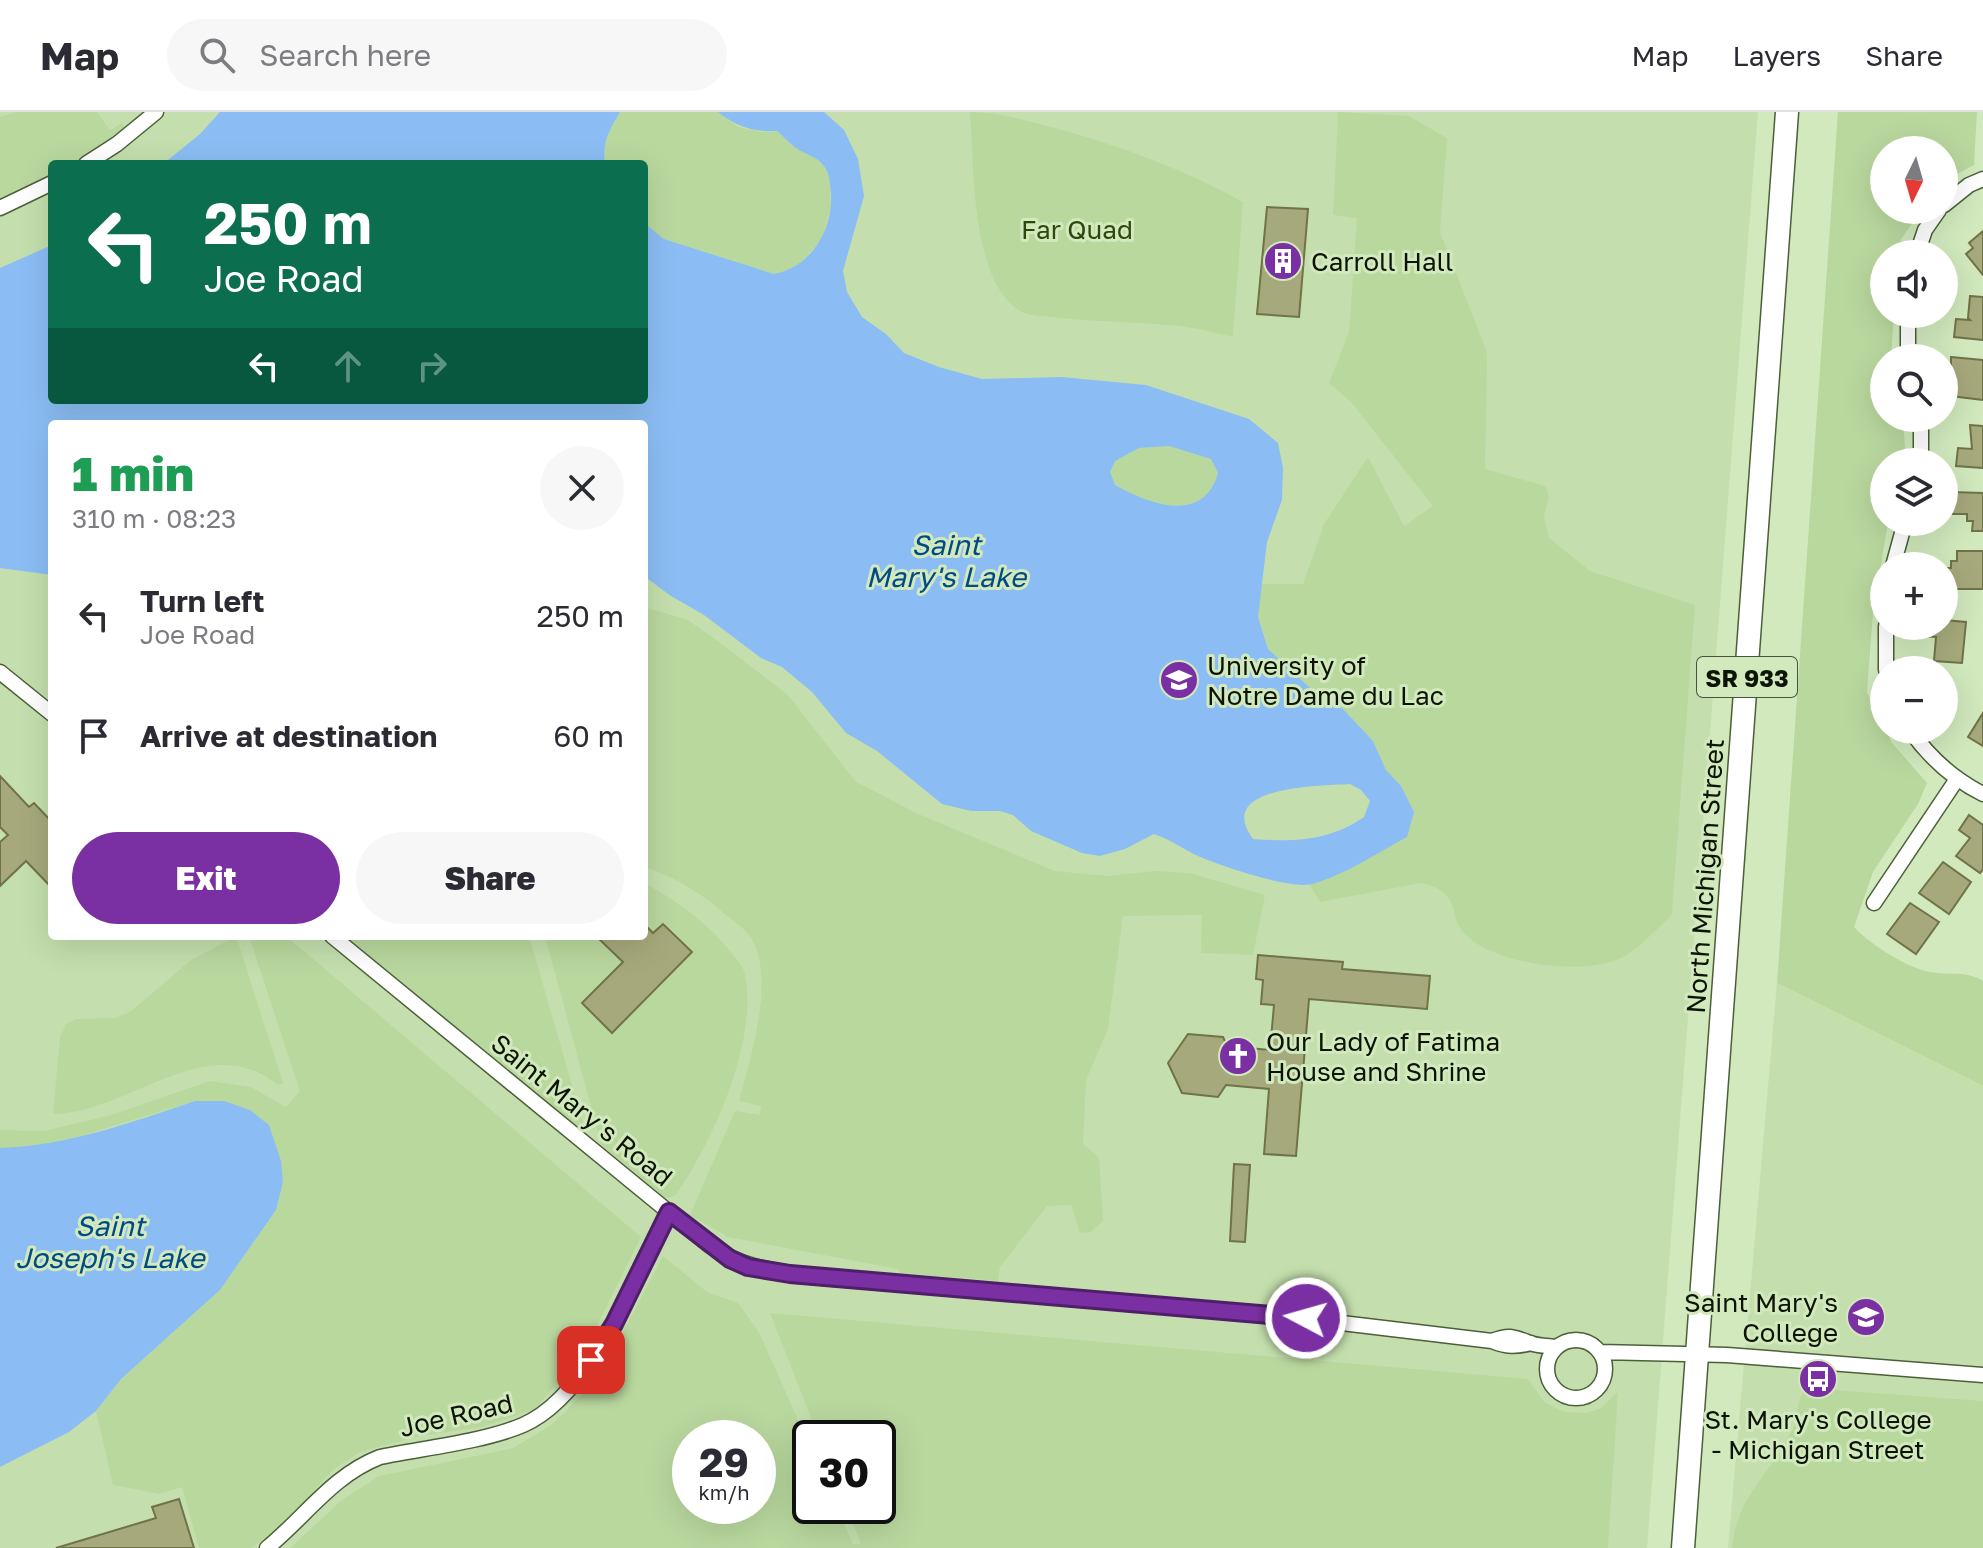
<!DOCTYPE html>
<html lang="en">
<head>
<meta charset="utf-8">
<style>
	:root { --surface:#fff; --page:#f7f7f7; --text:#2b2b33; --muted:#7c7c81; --line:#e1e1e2; --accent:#7a30a2 }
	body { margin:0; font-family:"Golos Text",sans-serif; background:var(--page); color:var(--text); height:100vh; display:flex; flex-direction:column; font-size:30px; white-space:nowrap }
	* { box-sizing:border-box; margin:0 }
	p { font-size:26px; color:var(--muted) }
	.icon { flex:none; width:44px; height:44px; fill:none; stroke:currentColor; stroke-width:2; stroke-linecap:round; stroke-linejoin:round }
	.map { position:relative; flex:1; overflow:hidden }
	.drawer { position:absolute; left:48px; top:308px; width:600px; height:520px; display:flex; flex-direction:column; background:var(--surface); border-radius:8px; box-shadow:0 8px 32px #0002 }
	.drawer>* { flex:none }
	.hud { position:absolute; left:48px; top:48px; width:600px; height:244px; border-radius:8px; box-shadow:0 8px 32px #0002; background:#0b6e4f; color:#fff; overflow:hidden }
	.needle { width:52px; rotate:185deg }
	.controls { position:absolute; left:1870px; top:24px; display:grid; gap:16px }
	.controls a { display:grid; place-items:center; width:88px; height:88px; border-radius:50%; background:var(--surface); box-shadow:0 8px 32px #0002; font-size:40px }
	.speed { position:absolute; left:672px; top:1308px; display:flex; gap:16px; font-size:40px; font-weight:700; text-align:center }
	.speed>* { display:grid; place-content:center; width:104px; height:104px; border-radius:50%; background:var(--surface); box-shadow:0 8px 32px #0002; line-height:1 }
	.speed small { font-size:20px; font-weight:400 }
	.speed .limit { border:4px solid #111; border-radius:12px; background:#fff; color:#111 }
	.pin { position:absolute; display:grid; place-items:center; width:68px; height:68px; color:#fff; margin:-34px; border-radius:16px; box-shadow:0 4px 12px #0006 }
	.me { position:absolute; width:88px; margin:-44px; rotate:276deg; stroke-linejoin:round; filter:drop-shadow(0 0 6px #0008) }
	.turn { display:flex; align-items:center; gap:28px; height:168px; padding:0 24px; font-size:36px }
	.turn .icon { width:104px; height:104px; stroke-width:2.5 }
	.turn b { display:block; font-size:56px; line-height:68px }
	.lanes { display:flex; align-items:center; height:76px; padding:0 24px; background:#0003; justify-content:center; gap:40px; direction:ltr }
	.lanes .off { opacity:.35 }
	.round { display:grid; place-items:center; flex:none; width:84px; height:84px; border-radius:42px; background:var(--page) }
	.overview { display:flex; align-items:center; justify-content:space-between; height:136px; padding:0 24px }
	h1 { font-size:48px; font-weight:800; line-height:60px; color:#1e9e55 }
	.cta { display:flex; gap:16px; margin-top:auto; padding:16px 24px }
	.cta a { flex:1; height:92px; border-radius:48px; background:var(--accent); color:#fff; font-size:32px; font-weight:800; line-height:92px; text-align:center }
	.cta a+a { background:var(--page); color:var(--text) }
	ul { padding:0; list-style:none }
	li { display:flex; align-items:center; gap:24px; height:120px; padding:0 24px }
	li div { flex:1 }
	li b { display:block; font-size:30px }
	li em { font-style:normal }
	header { display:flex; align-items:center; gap:48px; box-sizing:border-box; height:112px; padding:0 40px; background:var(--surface); border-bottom:2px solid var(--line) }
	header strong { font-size:38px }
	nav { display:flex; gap:44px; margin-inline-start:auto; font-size:28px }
	.search { width:560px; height:72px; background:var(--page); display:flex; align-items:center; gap:20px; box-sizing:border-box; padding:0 28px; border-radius:44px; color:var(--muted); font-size:30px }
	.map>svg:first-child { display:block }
</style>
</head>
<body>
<header>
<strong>Map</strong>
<div class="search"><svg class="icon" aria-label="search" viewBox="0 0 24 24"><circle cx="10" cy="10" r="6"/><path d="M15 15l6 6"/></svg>Search here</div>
<nav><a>Map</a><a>Layers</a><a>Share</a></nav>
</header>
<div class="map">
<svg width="1983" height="1436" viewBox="0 0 1983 1436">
	<rect width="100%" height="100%" fill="#d1e9bd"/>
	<!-- built -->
	<path fill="#c4dfad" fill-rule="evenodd" d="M0 0H1758L1647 1436H0ZM52 52H644V288H52ZM52 312H644V824H52ZM690 1326H758V1394H690ZM810 1326H878V1394H810Z
		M1777 871 1983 974V1436H1728Z"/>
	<!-- green -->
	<path fill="#b9d89e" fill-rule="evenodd" d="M15 0H97L110 18 122 11 125 17 73 52H52V64L0 88V5Z
		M620 0H718L738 15 762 20 777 19 795 35 818 46 829 61 831 94 822 128 792 159 774 162 664 127 644 111V52H605C602 30 609 19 620 0Z
		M970 0C999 0 1028 9 1055 16 1121 34 1183 57 1243 90L1233 225C1215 221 1197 216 1179 214 1137 210 1094 210 1052 205 1043 204 1029 204 1022 200 970 172 974 51 970 0Z
		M1338 0 1409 4 1447 26 1440 120 1487 240 1485 357 1545 374 1549 384 1544 405 1549 426 1590 459 1695 493 1672 801 1669 806C1654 819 1638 838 1621 846 1583 864 1498 853 1467 824 1445 803 1465 781 1421 771L1320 790 1310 773 1371 745 1401 674 1386 658 1373 629 1343 597 1309 575 1268 537 1258 505 1260 472H1303L1324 412 1368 345 1404 414 1433 394 1351 290 1329 271 1349 220 1357 106 1333 103Z
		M1838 0H1977L1974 53 1944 69V38H1884V98H1922L1901 127 1899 142H1884V202H1894L1891 246H1884V306H1903L1906 350H1884V410H1888L1873 500 1867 580 1892 631 1927 671 1918 692 1873 760 1854 815C1870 832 1900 851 1922 858 1943 865 1965 857 1983 869V974L1777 871Z
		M1169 334 1211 347 1218 361C1203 413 1149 392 1115 373L1110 360 1115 349 1139 336Z
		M644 495 688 508 719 530 788 583 855 669 916 701 1055 759 1109 764 1155 759 1190 761 1265 783 1253 843 1201 841 1202 803 1123 804 1108 917 1086 968 1083 1032 1099 1045 1103 1109 1091 1120 1080 1121 1071 1093 1047 1094 1000 1155 998 1169 901 1161 898 1157 728 1125 690 1103 735 999 760 1003 761 994 739 989C750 948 776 865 751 826 744 815 728 806 719 797 698 779 670 763 644 755Z
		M644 771C677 789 706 809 730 839 734 845 742 852 744 859 761 924 712 1032 675 1084L665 1086 601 1032 545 824H596L623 850 612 920 692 841 663 812 653 821 644 812Z
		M236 824 283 971 278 973C206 915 130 1001 53 1002L60 925 66 912 76 907 115 906 130 900 190 849Z
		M249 824H286L641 1125 583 1242 535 1297 482 1315 420 1324 360 1340 334 1357 279 1416 251 1436H199L182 1375 159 1382 113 1373 96 1299 121 1267 220 1178 276 1098 224 989H195L67 1028 33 1035 0 1036V1018L44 1019 111 1003 210 969 251 975 286 995 300 979Z
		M344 824H529L583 1011 578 1015Z
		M663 1144 707 1180 738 1191 759 1220 810 1335V1394H836L853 1432H861L846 1394H878V1326H819L770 1201 1528 1267 1544 1290 1564 1300 1587 1301 1601 1296 1618 1280 1608 1436H290L342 1388 379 1364 513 1336 550 1314 583 1282 620 1226ZM690 1326H758V1394H690Z
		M1806 1276 1983 1289V1436H1732C1736 1384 1773 1360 1793 1316 1799 1302 1796 1288 1806 1276Z"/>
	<!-- water -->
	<path fill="#8bbdf4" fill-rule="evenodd" d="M220 0H620C609 19 602 30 605 52H163L200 22Z
		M718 0H824L844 18 858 47 864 84 843 159 847 180 862 205 886 222 904 241 939 255 982 267 1061 265 1146 273 1249 307 1278 331 1283 356 1282 388 1267 430 1258 505 1268 537 1309 575 1343 597 1373 629 1386 658 1401 674 1414 700 1407 725C1377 741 1345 763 1312 772 1291 778 1213 752 1192 741 1179 734 1168 727 1154 722L1125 737 1100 744 1082 741 1031 719 1013 703 1000 699H971L942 692 877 639 846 621 812 580 782 555 761 546 704 503 671 484 644 464V312H52V463L0 456V156L52 133V288H644V111L664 127 774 162C811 155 833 118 831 82 830 74 830 64 826 57 818 44 808 44 796 36 789 31 783 24 777 19 753 20 737 15 718 0ZM1169 334 1211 347 1218 361C1203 413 1149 392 1115 373L1110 360 1115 349 1139 336ZM1350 672 1361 678 1370 689 1364 705C1330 729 1293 730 1253 727 1213 673 1322 674 1350 672Z
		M195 989H224L250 998 269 1013 281 1049 283 1070 276 1098 220 1178 121 1267 96 1299 69 1320 0 1355V1036C67 1034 132 1010 195 989Z"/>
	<!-- building -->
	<path fill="#a6a97b" stroke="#707347" stroke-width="2" d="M1267 95 1308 97 1299 205 1257 202Z
		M1983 119V163L1966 142 1973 136 1969 131Z
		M1970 184 1983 185V228L1954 225 1956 207 1970 208 1968 206Z
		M1951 245 1983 248V288L1951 284Z
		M1970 313 1983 314V356L1956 354 1958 336 1972 337Z
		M1951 380 1983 381V419H1972L1973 409H1967V402H1951Z
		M1957 439H1983V477H1944V456H1951V449H1957Z
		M1944 508 1966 510 1962 551 1934 549 1936 525 1923 524V514H1944Z
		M1983 601V634L1968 625Z
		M0 664 29 695 34 691 52 710V776L26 749 0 774V730L8 723 0 715Z
		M1969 703 1983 713V757L1980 761 1956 744 1970 726 1959 718Z
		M1943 750 1971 770 1949 802 1919 781Z
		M1910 791 1939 810 1916 842 1887 822Z
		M644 812 653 821 663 812 692 840 612 921 582 891 623 850 596 824H644Z
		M1258 843 1343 850 1342 857 1430 864 1427 897 1309 887 1296 1044 1264 1042 1269 977 1226 973 1218 985 1182 981 1168 951 1188 922 1223 925 1227 934 1270 938 1274 893 1261 892 1263 868 1256 867Z
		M1234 1052 1250 1053 1245 1130 1230 1129Z
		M179 1387 194 1436H56L156 1406 152 1395Z"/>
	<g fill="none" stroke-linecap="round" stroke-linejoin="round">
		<!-- street casing -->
		<g stroke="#4b5f39" stroke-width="17">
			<path id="street" d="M86 52 117 32 156 0
				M1944 93 1969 73 1983 67
				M0 96 52 71
				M1917 142 1925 118 1939 98
				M1908 202V246
				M1921 306V350
				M1893 454 1905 410
				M1886 514V558
				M0 560 52 602
				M1910 618C1929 645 1953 667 1983 682
				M1874 791 1957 667
				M332 824 709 1133C745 1157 771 1158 813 1165L1275 1203 1492 1229C1506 1235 1516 1235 1531 1231
				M1547 1257a29 29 0 1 1 58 0a29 29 0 1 1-58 0Z
				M1492 1229C1509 1222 1514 1225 1530 1231 1538 1234 1548 1234 1556 1235
				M1600 1240 1727 1243 1983 1263
				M267 1436C305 1405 333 1363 380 1345 423 1336 483 1330 523 1313 592 1283 635 1164 669 1100"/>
		</g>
		<!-- primary casing -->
		<g stroke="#4b5f39" stroke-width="25">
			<path id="primary" d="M1683 1436 1787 0"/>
		</g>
		<!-- street -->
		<use href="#street" stroke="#fff" stroke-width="14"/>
		<!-- primary -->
		<use href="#primary" stroke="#fff" stroke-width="22"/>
	</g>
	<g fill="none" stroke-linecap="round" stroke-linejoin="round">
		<!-- route casing -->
		<g stroke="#4f1f69" stroke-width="20">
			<path id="route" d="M591 1248 614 1212 669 1100 730 1147 748 1155 790 1162 1306 1206"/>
		</g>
		<!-- route -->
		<use href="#route" stroke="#7a30a2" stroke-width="14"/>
	</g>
	<!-- icons -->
	<defs>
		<g id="building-disc" transform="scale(2)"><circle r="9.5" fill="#7a30a2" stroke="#d1e9bd"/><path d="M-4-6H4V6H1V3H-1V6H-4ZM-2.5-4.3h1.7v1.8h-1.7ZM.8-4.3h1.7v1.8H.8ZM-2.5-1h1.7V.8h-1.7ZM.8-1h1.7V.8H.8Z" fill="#fff"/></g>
		<g id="university-disc" transform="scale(2)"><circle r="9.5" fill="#7a30a2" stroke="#d1e9bd"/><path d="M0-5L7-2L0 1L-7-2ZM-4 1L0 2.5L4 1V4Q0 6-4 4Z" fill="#fff"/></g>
		<g id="church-disc" transform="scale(2)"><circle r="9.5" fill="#7a30a2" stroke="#d1e9bd"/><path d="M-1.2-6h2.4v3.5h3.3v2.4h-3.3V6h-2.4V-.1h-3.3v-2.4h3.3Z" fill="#fff"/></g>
		<g id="bus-disc" transform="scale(2)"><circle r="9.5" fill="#7a30a2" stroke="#d1e9bd"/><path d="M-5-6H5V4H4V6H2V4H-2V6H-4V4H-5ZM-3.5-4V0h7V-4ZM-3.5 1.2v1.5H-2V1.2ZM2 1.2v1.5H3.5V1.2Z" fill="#fff"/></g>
	</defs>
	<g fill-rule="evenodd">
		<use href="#building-disc" x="1283" y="149"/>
		<use href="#university-disc" x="1179" y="568"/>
		<use href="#church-disc" x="1238" y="944"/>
		<use href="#university-disc" x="1866" y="1205"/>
		<use href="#bus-disc" x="1818" y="1267"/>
	</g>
	<g text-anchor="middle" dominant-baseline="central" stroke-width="6" stroke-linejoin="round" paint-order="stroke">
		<!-- shield labels -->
		<rect fill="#d1e9bd" stroke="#47543c" stroke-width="2" x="1697" y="545" width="100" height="40" rx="6"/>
		<g font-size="24" font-weight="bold" fill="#0c1405">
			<text x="1747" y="565">SR 933</text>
		</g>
		<!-- park labels -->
		<g font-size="26" fill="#2d470d" stroke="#d1e9bd">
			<text x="1077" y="117">Far Quad</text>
		</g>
		<!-- poi labels -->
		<g font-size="26" fill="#0c1405" stroke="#d1e9bd" text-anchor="start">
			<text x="1311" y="149">Carroll Hall</text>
			<text x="1207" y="553">University of<tspan x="1207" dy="30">Notre Dame du Lac</tspan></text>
			<text x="1266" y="929">Our Lady of Fatima<tspan x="1266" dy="30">House and Shrine</tspan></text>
			<text x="1838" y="1190" text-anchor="end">Saint Mary's<tspan x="1838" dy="30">College</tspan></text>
			<text x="1818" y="1307" text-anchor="middle">St. Mary's College<tspan x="1818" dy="30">- Michigan Street</tspan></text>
		</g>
		<!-- street labels -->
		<g font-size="26" fill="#0c1405" stroke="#d1e9bd">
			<text transform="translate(1705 764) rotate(-86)">North Michigan Street</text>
			<text transform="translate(582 998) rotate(39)">Saint Mary's Road</text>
			<text transform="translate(456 1303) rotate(-13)">Joe Road</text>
		</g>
		<!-- water labels -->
		<g font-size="28" font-style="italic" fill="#004a86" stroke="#d1e9bd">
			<text x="946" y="432">Saint<tspan x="946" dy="32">Mary's Lake</tspan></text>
			<text x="110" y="1113">Saint<tspan x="110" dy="32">Joseph's Lake</tspan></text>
		</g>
	</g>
</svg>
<div class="controls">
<a><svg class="needle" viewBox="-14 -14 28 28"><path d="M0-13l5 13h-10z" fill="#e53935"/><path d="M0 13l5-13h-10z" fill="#7c7c81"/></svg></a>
<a><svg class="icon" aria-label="sound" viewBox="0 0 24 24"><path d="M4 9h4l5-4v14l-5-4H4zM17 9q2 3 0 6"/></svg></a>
<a><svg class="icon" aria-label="search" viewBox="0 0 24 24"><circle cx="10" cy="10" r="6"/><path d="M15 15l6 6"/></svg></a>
<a><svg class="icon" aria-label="layers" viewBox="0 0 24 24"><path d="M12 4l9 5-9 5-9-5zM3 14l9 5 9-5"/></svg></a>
<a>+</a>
<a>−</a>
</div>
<div class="speed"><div>29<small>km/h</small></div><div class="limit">30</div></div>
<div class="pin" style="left:591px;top:1248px;background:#d93025"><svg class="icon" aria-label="arrive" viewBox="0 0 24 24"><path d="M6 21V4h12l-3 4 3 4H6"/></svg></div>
<svg class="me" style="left:1306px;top:1206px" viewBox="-20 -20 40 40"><circle r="17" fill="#7a30a2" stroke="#fff" stroke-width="3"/><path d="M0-11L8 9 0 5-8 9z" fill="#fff"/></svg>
<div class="hud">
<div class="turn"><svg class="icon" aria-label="left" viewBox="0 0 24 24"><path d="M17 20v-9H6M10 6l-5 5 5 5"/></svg><div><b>250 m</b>Joe Road</div></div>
<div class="lanes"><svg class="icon" aria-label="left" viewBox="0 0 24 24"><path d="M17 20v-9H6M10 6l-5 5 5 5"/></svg><svg class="icon off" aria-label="ahead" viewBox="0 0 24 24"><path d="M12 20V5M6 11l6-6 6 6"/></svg><svg class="icon off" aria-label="right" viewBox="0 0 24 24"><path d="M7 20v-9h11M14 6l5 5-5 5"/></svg></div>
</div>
<section class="drawer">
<div class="overview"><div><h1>1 min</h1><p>310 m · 08:23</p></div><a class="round"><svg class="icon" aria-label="close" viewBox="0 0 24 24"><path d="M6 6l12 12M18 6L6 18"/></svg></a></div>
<ul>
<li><svg class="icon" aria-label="left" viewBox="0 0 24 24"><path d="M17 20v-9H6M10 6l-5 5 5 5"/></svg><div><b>Turn left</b><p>Joe Road</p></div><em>250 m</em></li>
<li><svg class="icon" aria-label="arrive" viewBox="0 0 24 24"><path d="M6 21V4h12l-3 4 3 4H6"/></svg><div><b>Arrive at destination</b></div><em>60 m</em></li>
</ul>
<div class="cta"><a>Exit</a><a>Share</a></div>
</section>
</div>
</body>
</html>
